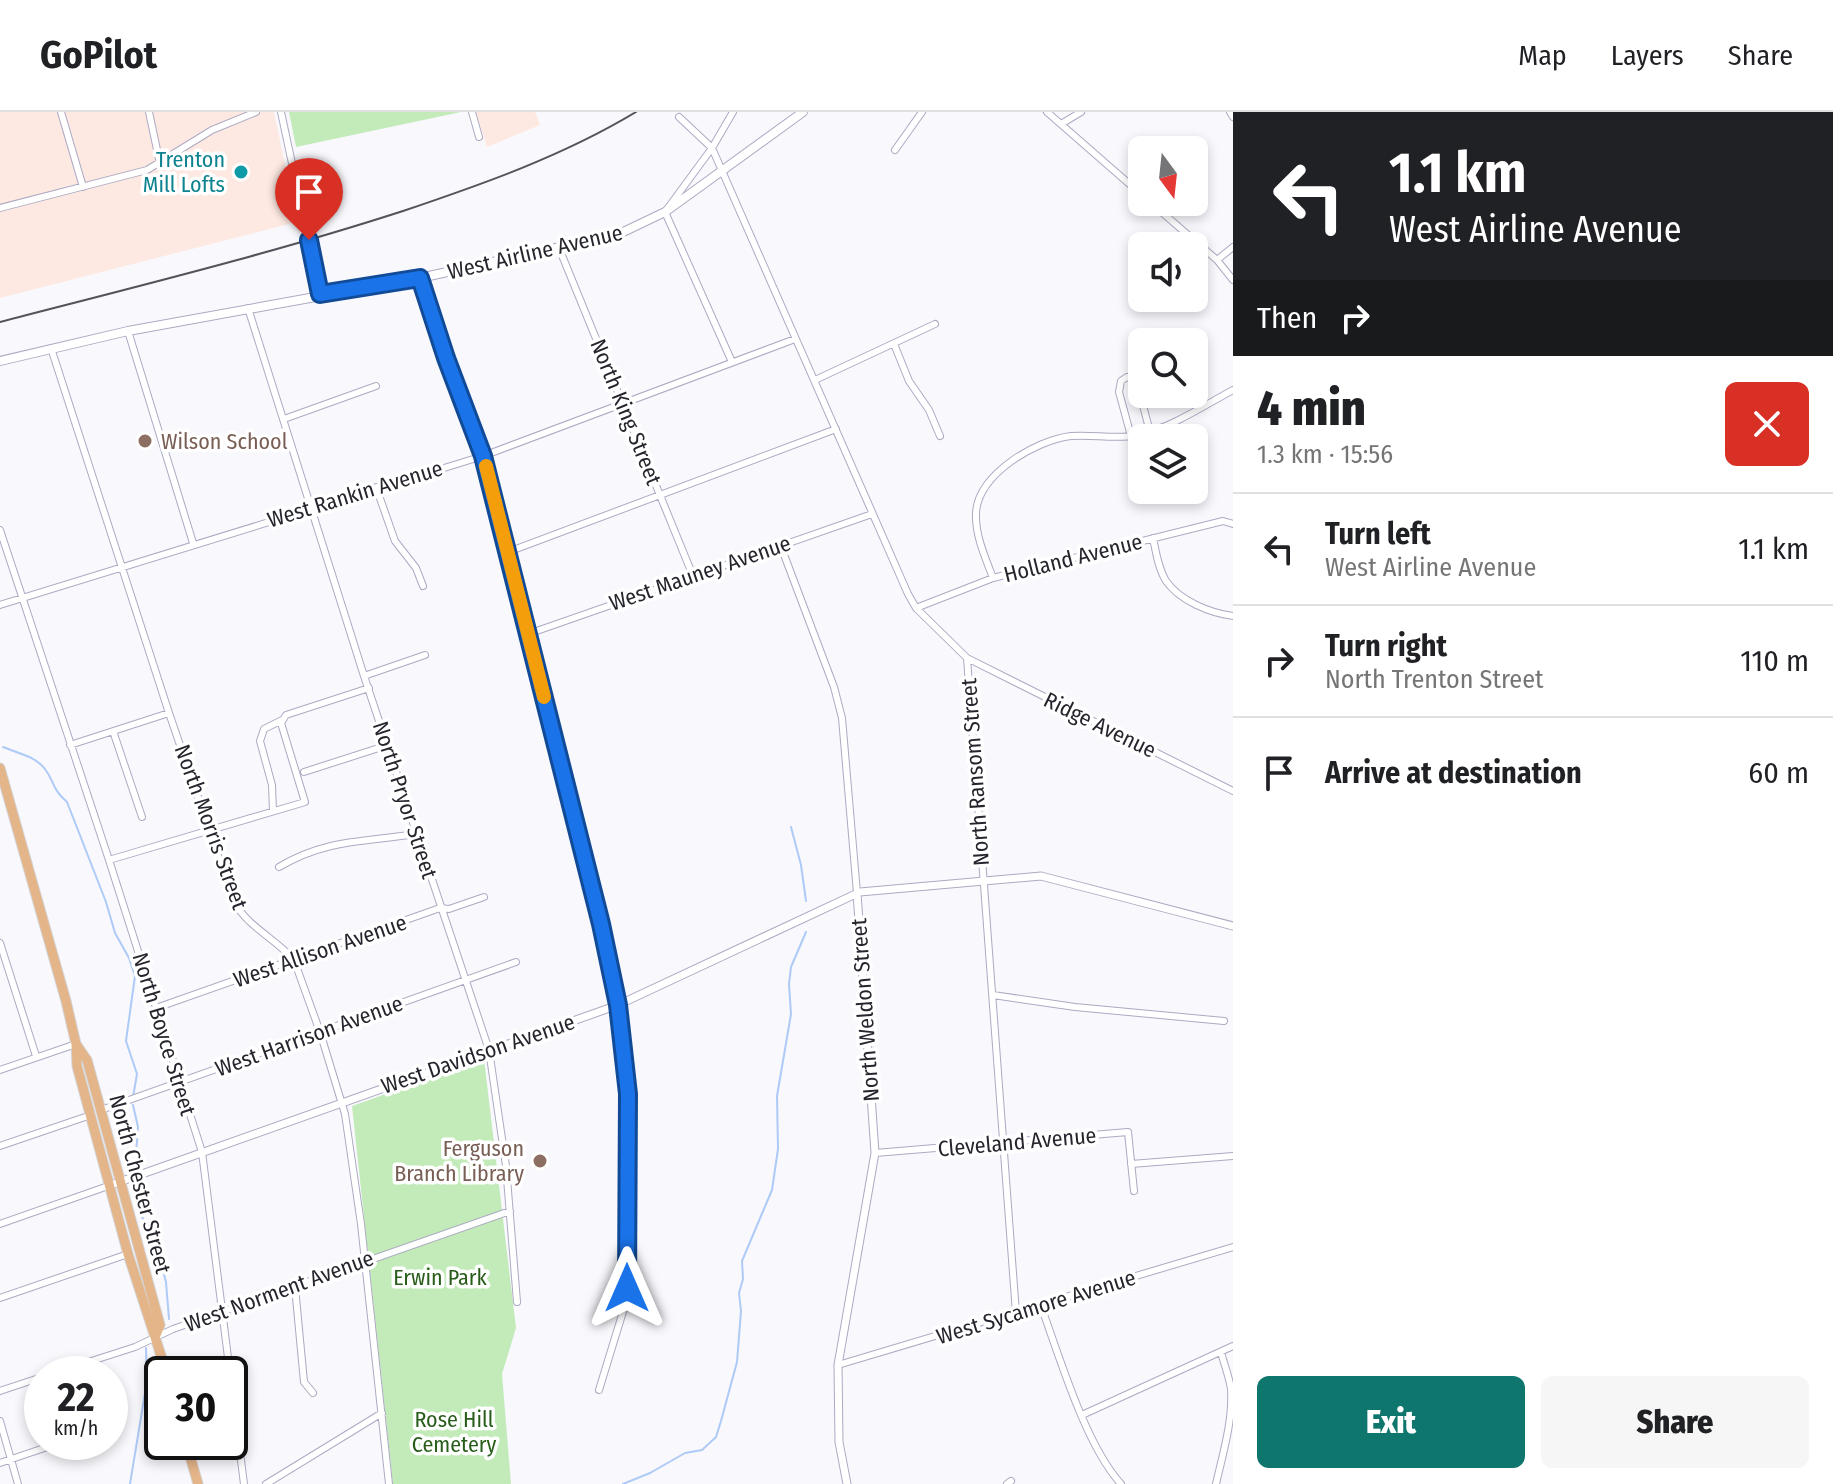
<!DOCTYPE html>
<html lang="en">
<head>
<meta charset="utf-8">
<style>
	:root { --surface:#fff; --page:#f6f6f6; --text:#202124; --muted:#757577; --line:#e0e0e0; --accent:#0f766e }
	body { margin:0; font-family:"Fira Sans Condensed",sans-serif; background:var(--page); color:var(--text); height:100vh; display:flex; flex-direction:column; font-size:30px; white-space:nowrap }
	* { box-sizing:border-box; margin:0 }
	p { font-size:26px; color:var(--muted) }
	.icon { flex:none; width:44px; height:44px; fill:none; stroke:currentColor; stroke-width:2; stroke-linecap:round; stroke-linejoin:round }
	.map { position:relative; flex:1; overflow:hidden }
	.drawer { display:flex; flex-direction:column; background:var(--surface); width:600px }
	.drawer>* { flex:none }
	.guide { background:#202124; color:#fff; overflow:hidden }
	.needle { width:52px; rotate:165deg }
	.fabs { position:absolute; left:1128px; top:24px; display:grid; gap:16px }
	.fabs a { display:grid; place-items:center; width:80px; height:80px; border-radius:12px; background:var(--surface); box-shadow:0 4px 12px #0003; font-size:40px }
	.speed { position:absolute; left:24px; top:1244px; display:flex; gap:16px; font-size:40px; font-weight:700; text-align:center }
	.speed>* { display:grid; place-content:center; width:104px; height:104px; border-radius:50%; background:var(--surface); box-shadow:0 4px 12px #0003; line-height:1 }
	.speed small { font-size:20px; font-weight:400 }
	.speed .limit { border:4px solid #111; border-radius:12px; background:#fff; color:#111 }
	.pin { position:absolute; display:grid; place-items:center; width:68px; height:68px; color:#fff; margin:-82px -34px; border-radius:50% 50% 50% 0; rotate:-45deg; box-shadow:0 0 8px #0007 }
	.pin .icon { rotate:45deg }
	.me { position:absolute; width:88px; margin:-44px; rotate:0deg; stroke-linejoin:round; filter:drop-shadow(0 0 6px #0008) }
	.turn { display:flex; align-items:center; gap:28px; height:168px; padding:0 24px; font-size:36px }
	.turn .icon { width:104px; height:104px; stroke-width:2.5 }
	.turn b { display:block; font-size:56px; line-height:68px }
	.then { display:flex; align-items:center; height:76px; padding:0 24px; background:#0003; gap:16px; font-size:30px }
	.round { display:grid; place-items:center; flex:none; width:84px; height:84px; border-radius:12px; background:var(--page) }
	.headline { display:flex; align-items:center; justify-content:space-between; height:136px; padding:0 24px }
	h1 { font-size:48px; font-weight:800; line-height:60px }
	.button { display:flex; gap:16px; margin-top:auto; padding:16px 24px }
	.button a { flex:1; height:92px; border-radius:12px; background:var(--accent); color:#fff; font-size:32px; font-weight:800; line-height:92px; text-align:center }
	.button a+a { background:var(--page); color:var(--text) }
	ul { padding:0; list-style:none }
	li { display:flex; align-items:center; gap:24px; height:112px; padding:0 24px; border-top:2px solid var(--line) }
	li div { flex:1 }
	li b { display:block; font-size:30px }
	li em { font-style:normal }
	header { display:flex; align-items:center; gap:48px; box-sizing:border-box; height:112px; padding:0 40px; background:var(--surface); border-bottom:2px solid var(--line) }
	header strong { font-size:38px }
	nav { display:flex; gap:44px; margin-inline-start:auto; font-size:28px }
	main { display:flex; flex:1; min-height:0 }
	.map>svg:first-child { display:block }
</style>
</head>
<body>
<header>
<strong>GoPilot</strong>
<nav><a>Map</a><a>Layers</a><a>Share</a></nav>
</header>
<main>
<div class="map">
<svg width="1233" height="1372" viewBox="0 0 1233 1372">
	<rect width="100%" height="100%" fill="#f8f8fd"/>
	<!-- commercial -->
	<path fill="#fee9e2" d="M0 0H274L297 110 0 186Z
		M476 0H535L540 13 487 35Z"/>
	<!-- green -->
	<path fill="#c2ebb9" d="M289 0H461L296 35Z
		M484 947 516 1216 502 1262 511 1372H393L352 994Z"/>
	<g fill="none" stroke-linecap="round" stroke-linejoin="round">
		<!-- stream -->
		<path stroke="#aecaf6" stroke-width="2" d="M3 635C17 641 35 644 45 657 55 670 51 676 67 690L106 790 115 821 129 846 135 864 126 929 137 962 133 985
			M791 715 801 753 806 789
			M133 993 138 1015 135 1056
			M137 1074 140 1101 156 1132 166 1170 169 1207
			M130 1372 147 1269 146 1236
			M623 1372 650 1361 685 1341 702 1338 716 1325 721 1309 737 1250 741 1199 739 1181 743 1167 742 1149 772 1078 778 1037 777 984 791 902 789 872 791 855 806 820"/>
		<!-- minor casing -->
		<g stroke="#acaac2" stroke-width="8">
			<path id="minor" d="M61 0 83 75
				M149 0 160 52
				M281 0 320 182
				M472 0 479 25
				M1047 0 1142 83
				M1230 0 1233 5
				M679 5 712 36 908 482 916 496 967 546 1016 1201
				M1061 12 1081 0
				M895 38 922 0
				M1150 90 1217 148 1233 168
				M0 96 147 58 212 18 256 0
				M559 136 693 464
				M1217 148 1233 135
				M420 166 439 228 483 344 601 812 618 893 628 977 627 1176 625 1193 599 1278
				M248 196 364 564 489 938 506 1054 517 1190
				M128 219 193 431
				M894 232 909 269 929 298 940 324
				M51 236 169 601 234 790C249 816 275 826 294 848L320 920 345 1002 361 1112 389 1372
				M732 250 665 100 712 36 733 0
				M815 268 935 212
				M284 307 376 274
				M1131 324 1119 280 1121 269 1127 265 1136 267 1150 320
				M376 375 395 429 416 456 423 474
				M0 418 109 748 202 1040 244 1372
				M1153 426C1156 440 1158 456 1166 469 1180 489 1210 501 1233 504
				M780 432 834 575 842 606 857 781
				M508 440 836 317
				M993 466C985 445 975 423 976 401 978 362 1036 328 1071 324 1093 322 1117 328 1138 323 1171 316 1203 294 1233 278
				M0 493 483 344 795 227
				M916 496 993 466 1223 409 1233 412
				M528 522 872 402
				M967 546 1233 679
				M364 564 425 543
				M113 619 142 705
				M70 633 169 601
				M304 660 388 633
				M273 699 272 673 260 629 264 617 282 608
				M109 748 305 690 281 611 286 603 369 576
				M279 755C326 727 365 730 416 722
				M0 831 36 944
				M993 883 1075 895 1224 909
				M156 896 440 796 449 797 484 785
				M0 958 76 932
				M101 998 516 850
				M0 1034 91 1003
				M875 1041 1128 1020 1134 1079
				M1131 1052 1233 1044
				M0 1112 111 1073
				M295 1175 304 1270 313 1281
				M0 1186 128 1142
				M1041 1194C1060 1246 1085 1332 1121 1372
				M838 1253 1233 1135
				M51 1262 135 1235 173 1217 510 1099
				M0 1279 42 1265
				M1082 1303 1233 1234
				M0 1309 18 1372
				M110 1313 119 1310
				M0 1351 62 1330
				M266 1372 382 1301
				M1007 1372 1011 1369
				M1216 1372C1223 1341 1233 1309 1231 1277 1229 1264 1224 1252 1221 1240"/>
		</g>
		<!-- tertiary casing -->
		<g stroke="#acaac2" stroke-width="9">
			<path id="tertiary" d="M111 1073 618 893 860 780 1041 764 1233 814
				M847 1372 839 1330 838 1253 875 1041 857 781"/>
		</g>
		<!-- secondary casing -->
		<g stroke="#acaac2" stroke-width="10">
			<path id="secondary" d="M0 249 128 219 420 166 619 122 665 100 803 0"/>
		</g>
		<!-- primary casing -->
		<g stroke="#d4d3d5" stroke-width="11">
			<path id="primary" d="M0 656 66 889 76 932 77 954 128 1142 167 1262
				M76 932 87 948 160 1213 156 1223
				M186 1330 198 1372"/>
		</g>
		<!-- minor -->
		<use href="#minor" stroke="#fff" stroke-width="6"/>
		<!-- tertiary -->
		<use href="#tertiary" stroke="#fff" stroke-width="7"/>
		<!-- secondary -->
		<use href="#secondary" stroke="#fff" stroke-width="8"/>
		<!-- primary -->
		<use href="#primary" stroke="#e4b589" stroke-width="9"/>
		<!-- rail -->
		<path stroke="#54535b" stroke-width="2" d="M0 210C135 175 270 142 403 99 483 72 563 44 636 0"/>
	</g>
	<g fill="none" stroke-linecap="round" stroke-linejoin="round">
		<!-- route casing -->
		<g stroke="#114b97" stroke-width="20">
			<path id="route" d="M309 128 320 182 420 166 446 246 483 344 601 812 618 893 628 982 627 1176"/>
		</g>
		<!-- route -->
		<use href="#route" stroke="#1a73e8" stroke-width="14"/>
		<!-- slow -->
		<path stroke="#f59e0b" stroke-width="14" d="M486 354 544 585"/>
	</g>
	<!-- markers -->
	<circle fill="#0f9aa8" stroke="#fff" stroke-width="3" cx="241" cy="60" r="8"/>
	<g fill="#8d6e63" stroke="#fff" stroke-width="3">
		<circle cx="145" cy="329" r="8"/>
		<circle cx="540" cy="1049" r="8"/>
	</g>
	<g text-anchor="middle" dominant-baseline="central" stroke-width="7" stroke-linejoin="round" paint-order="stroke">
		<!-- culture labels -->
		<g font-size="22" fill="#0d838f" stroke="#fff" text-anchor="end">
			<text x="225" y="47">Trenton<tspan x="225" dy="25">Mill Lofts</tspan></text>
		</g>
		<!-- street labels -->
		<g font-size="22" fill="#26252e" stroke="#fff">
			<text transform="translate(535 140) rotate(-13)">West Airline Avenue</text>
			<text transform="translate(626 300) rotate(68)">North King Street</text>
			<text transform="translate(355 382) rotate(-17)">West Rankin Avenue</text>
			<text transform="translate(1073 446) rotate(-14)">Holland Avenue</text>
			<text transform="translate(700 461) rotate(-19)">West Mauney Avenue</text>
			<text transform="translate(1100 613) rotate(26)">Ridge Avenue</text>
			<text transform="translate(975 660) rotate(-94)">North Ransom Street</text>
			<text transform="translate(405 688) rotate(72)">North Pryor Street</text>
			<text transform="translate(211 715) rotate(70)">North Morris Street</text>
			<text transform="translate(320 839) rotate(-19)">West Allison Avenue</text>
			<text transform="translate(865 898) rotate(-94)">North Weldon Street</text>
			<text transform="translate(164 922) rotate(73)">North Boyce Street</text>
			<text transform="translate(309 924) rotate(-20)">West Harrison Avenue</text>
			<text transform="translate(478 942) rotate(-19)">West Davidson Avenue</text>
			<text transform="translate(1017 1030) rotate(-5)">Cleveland Avenue</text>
			<text transform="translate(140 1072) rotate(75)">North Chester Street</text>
			<text transform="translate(279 1179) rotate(-20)">West Norment Avenue</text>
			<text transform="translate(1036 1195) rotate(-17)">West Sycamore Avenue</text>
		</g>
		<!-- education labels -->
		<g font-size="22" fill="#785e54" stroke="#fff" text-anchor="start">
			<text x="161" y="329">Wilson School</text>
			<text x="524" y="1036" text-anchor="end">Ferguson<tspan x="524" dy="25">Branch Library</tspan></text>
		</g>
		<!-- park labels -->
		<g font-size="22" fill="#275d19" stroke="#fff">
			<text x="440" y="1165">Erwin Park</text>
			<text x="454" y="1307">Rose Hill<tspan x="454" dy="25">Cemetery</tspan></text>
		</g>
	</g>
</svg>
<div class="fabs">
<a><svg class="needle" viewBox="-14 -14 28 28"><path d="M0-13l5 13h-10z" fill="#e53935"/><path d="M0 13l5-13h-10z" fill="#757577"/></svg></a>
<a><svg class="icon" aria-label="sound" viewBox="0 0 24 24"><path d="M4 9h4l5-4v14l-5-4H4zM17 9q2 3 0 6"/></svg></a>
<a><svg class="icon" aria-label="search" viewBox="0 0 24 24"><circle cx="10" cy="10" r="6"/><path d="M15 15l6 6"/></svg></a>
<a><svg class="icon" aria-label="layers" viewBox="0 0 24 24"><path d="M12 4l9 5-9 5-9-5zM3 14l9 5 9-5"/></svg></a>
</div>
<div class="speed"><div>22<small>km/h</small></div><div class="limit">30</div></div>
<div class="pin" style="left:309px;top:128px;background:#d93025"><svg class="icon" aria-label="arrive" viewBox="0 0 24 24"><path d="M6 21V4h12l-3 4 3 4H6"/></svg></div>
<svg class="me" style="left:627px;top:1176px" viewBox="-20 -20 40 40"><path d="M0-17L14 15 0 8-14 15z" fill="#1a73e8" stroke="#fff" stroke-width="4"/></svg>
</div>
<section class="drawer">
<div class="guide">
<div class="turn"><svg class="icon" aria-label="left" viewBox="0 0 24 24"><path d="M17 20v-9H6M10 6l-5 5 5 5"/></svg><div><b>1.1 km</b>West Airline Avenue</div></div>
<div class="then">Then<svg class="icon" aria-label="right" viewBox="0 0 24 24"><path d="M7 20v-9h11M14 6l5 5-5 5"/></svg></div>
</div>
<div class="headline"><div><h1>4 min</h1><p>1.3 km · 15:56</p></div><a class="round" style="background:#d93025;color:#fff"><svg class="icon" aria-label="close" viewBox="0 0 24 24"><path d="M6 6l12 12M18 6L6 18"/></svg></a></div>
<ul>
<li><svg class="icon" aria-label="left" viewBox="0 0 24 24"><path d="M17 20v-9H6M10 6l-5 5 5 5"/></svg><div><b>Turn left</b><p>West Airline Avenue</p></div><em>1.1 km</em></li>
<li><svg class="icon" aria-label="right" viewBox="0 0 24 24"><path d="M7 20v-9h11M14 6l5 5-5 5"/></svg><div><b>Turn right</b><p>North Trenton Street</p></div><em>110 m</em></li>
<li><svg class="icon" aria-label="arrive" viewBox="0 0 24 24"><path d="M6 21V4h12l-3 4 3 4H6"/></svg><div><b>Arrive at destination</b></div><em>60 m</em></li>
</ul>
<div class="button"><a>Exit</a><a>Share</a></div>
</section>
</main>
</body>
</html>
